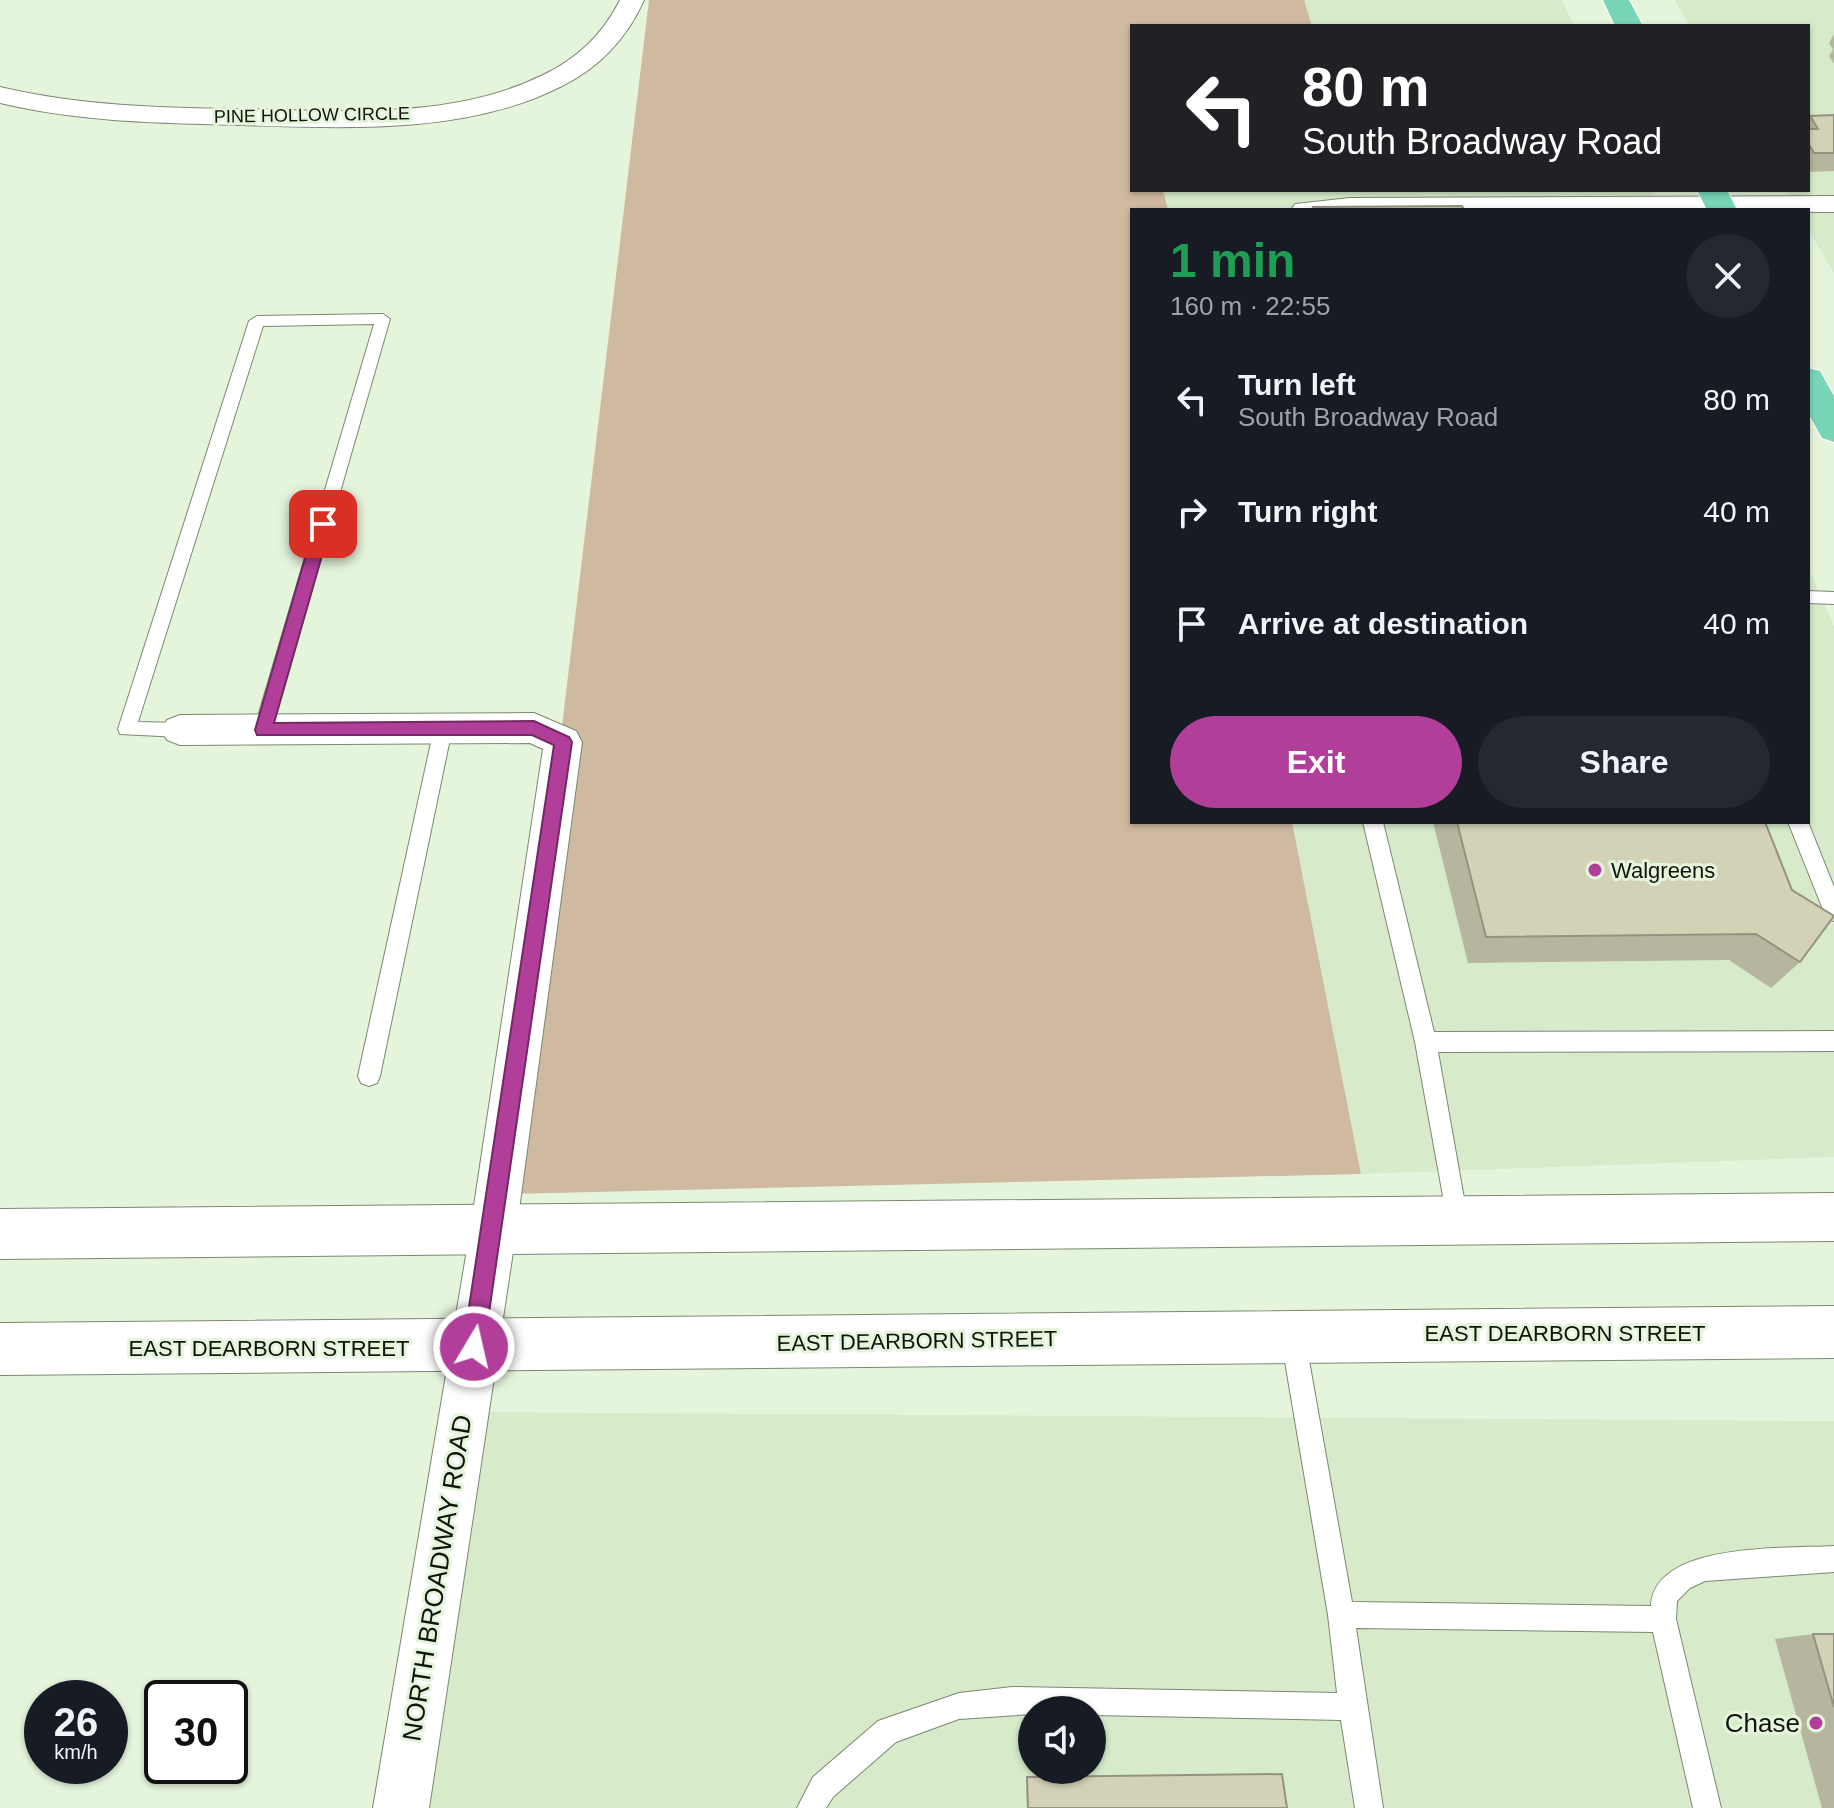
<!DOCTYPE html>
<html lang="en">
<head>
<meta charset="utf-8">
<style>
	:root { --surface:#171b24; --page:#242831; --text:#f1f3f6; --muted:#9ea1a6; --accent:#b13f9a }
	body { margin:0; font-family:Arial,sans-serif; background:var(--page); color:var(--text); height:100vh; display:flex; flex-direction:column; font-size:30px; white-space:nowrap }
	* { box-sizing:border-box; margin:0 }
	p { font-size:26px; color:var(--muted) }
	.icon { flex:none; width:44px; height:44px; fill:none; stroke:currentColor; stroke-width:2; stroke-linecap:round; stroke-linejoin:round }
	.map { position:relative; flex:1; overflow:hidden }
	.drawer { position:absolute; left:1130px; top:208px; width:680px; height:616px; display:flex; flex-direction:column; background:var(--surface); border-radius:0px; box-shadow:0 2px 6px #0004 }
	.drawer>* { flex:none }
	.guide { position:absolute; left:1130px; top:24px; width:680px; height:168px; border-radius:0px; box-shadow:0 2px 6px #0004; background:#202124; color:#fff; overflow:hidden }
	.controls { position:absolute; left:1018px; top:1696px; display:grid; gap:16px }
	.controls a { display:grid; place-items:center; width:88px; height:88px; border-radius:50%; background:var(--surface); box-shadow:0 2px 6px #0004; font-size:40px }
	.speed { position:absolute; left:24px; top:1680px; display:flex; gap:16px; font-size:40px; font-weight:700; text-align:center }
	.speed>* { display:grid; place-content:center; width:104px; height:104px; border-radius:50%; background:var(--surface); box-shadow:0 2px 6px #0004; line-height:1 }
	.speed small { font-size:20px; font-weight:400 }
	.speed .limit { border:4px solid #111; border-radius:12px; background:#fff; color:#111 }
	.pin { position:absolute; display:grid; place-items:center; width:68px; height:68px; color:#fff; margin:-34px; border-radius:16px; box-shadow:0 4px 12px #0006 }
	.me { position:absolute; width:88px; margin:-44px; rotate:9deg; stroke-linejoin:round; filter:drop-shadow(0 0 6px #0008) }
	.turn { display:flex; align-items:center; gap:28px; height:168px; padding:0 40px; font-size:36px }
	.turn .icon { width:104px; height:104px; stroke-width:2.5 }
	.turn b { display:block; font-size:56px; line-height:68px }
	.round { display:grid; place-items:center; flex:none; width:84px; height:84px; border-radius:42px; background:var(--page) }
	.head { display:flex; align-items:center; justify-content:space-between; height:136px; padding:0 40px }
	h1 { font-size:48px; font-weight:700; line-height:60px; color:#1e9e55 }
	.primary-button { display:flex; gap:16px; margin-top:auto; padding:16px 40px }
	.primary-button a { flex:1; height:92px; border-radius:48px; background:var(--accent); color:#fff; font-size:32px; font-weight:700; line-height:92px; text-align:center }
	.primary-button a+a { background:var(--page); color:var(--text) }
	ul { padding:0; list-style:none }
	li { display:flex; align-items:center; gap:24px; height:112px; padding:0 40px }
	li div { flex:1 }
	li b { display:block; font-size:30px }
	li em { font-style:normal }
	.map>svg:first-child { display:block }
</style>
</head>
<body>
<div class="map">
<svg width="1834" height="1808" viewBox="0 0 1834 1808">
	<rect width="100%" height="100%" fill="#e5f5dc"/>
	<!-- built -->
	<path fill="#d7ebcb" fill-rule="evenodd" d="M1304 0H1562L1574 26H1312Z
		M1675 0H1834V273L1808 229V210H1797L1785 190H1808V26H1689Z
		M1163 190H1651L1660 210H1168Z
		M1808 567 1834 626V1157L1361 1174 1292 822H1808Z
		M479 1412 1834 1421V1808H429ZM1032 1710H1092V1770H1032Z"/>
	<!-- green -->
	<path fill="#cfb9a0" d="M649 0H1304L1312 26H1132V190H1163L1168 210H1132V822H1292L1361 1174 506 1194Z"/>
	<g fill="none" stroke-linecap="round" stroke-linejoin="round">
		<!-- service casing -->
		<g stroke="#7a8871" stroke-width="2">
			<path id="service" d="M383 314 390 319 270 735H256L254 730 374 324 263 326 138 722 180 723 189 730 180 737 120 734 118 729 249 321 257 316Z
				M1808 591 1834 592V604L1808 603Z
				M443 722 452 729 380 1076 377 1083 369 1086 361 1083 358 1076 434 729Z
				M1363 822H1383L1434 1032 1834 1031V1051L1438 1052 1468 1221 1465 1229 1457 1232 1449 1229 1415 1042Z
				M1788 822H1808L1834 887V921L1827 918 1824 912Z
				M1293 1326 1301 1330 1305 1338 1352 1602 1651 1606C1654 1541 1787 1549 1834 1546V1572L1705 1581 1690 1588 1677 1601 1676 1619 1721 1808H1693L1653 1632 1356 1628 1383 1808H1355L1341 1720 1092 1715V1710H1032V1714L959 1719 896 1742 833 1797 826 1808H797L813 1777 878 1721 959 1693 1012 1687 1337 1693 1328 1615 1281 1338 1285 1330Z"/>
		</g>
		<!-- minor casing -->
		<g stroke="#7a8871" stroke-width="2">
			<path id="minor" d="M620 0H644C627 38 600 67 562 86 466 135 346 128 241 125 159 123 80 122 0 103V87C80 106 161 108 242 109 340 111 452 120 543 75 577 59 603 34 620 0Z
				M1834 196V212L1291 210 1295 204 1350 198Z
				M534 713 576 731 582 742 516 1232 429 1808H373L470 1232 543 749 530 743 180 745 167 740 161 730 167 720 180 715Z"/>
		</g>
		<!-- secondary casing -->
		<g stroke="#7a8871" stroke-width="2">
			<path id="secondary" d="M1834 1193V1241L0 1259V1209Z
				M1834 1306V1358L0 1375V1323Z"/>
		</g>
		<!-- primary casing -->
		<g stroke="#fff" stroke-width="2">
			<path id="primary" d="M1603 0H1629L1643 26H1615Z
				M1697 190H1727L1737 210H1707Z
				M1808 368 1820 371 1834 396V442L1822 438 1808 413Z"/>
		</g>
		<!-- service -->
		<use href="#service" fill="#fff" fill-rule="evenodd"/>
		<!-- minor -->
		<use href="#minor" fill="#fff" fill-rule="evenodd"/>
		<!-- secondary -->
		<use href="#secondary" fill="#fff" fill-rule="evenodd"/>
		<!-- primary -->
		<use href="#primary" fill="#79d5b7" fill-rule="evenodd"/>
	</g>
	<!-- wall -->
	<path fill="#b6b59d" d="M1834 34V64L1829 56 1833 50 1829 43Z
		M1834 115V171L1808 172V120L1810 116Z
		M1433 822H1765L1800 962 1771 988 1729 960 1468 963Z
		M1813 1634H1834V1808H1822L1775 1639Z
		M1282 1774 1287 1808H1027L1026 1777Z"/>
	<!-- building -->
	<path fill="#d4d2b6" stroke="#94937f" stroke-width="2" d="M1834 115V153H1814L1808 143V129H1818L1810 116Z
		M1462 206 1464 210H1314L1313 207Z
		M1457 822H1765L1792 890 1834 916 1800 962 1756 934 1486 937Z
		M1813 1634H1834V1707Z
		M1282 1774 1287 1808H1028L1027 1777Z"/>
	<!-- route -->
	<path fill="#b13f9a" stroke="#732964" stroke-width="2" d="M323 519 331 524 274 723 534 721 569 737 572 742 484 1347 481 1355 474 1358 466 1355 463 1347 554 745 532 735H257L255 730 315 524Z"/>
	<!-- markers -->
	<g fill="#b13f9a" stroke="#e5f5dc" stroke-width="3">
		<circle cx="1595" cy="870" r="8"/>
		<circle cx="1816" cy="1723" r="8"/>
	</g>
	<g text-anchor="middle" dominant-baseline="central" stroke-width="6" stroke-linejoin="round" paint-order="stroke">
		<!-- far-street labels -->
		<g font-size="18" fill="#0f140c" stroke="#e5f5dc">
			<text transform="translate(312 115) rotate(-1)">PINE HOLLOW CIRCLE</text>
		</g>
		<!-- poi labels -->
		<g font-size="22" fill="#0f140c" stroke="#e5f5dc" text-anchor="start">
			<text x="1611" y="870">Walgreens</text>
		</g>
		<!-- street labels -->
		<g font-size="22" fill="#0f140c" stroke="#e5f5dc">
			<text x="1565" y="1333">EAST DEARBORN STREET</text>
			<text transform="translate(917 1341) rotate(-1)">EAST DEARBORN STREET</text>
			<text x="269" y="1348">EAST DEARBORN STREET</text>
		</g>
		<!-- near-street labels -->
		<g font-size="26" fill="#0f140c" stroke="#e5f5dc">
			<text transform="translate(437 1578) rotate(-81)">NORTH BROADWAY ROAD</text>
		</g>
		<!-- near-poi labels -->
		<g font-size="26" fill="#0f140c" stroke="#e5f5dc" text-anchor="end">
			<text x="1800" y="1723">Chase</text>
		</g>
	</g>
</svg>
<div class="controls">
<a><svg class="icon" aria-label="sound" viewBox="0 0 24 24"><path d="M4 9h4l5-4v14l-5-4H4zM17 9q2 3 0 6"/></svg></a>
</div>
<div class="speed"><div>26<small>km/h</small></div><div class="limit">30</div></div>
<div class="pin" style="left:323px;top:524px;background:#d93025"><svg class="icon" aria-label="arrive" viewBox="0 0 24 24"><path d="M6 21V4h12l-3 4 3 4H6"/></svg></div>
<svg class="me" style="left:474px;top:1347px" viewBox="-20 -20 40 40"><circle r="17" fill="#b13f9a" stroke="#fff" stroke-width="3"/><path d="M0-11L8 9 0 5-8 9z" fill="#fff"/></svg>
<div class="guide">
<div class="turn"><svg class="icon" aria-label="left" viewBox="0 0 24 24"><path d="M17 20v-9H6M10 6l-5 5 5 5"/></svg><div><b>80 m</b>South Broadway Road</div></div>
</div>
<section class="drawer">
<div class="head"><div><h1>1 min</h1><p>160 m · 22:55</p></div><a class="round"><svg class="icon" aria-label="close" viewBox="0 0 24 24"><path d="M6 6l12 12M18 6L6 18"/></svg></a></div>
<ul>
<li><svg class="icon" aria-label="left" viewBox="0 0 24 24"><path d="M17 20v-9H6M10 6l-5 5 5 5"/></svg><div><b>Turn left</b><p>South Broadway Road</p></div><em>80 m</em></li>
<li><svg class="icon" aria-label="right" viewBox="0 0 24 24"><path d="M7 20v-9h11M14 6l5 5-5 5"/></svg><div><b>Turn right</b></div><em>40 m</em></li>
<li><svg class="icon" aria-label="arrive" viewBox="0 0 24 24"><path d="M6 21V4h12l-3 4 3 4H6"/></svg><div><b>Arrive at destination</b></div><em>40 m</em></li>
</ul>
<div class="primary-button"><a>Exit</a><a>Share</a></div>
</section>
</div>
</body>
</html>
